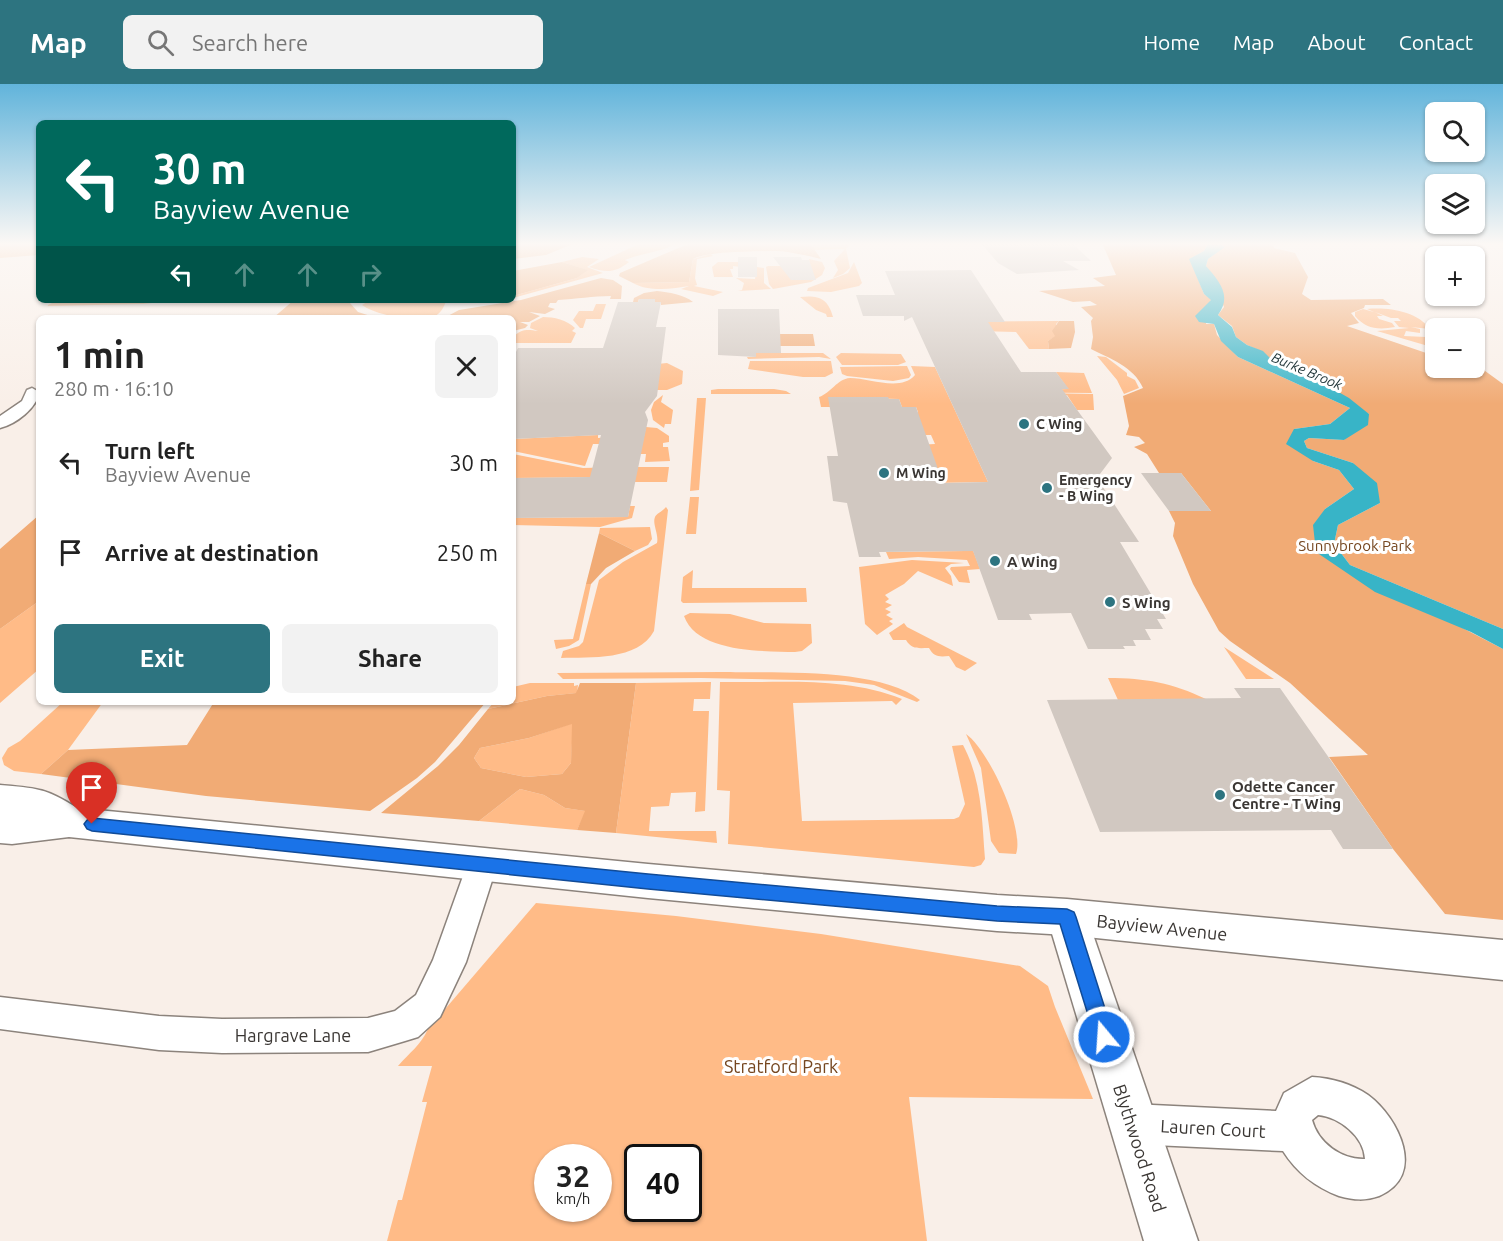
<!DOCTYPE html>
<html lang="en">
<head>
<meta charset="utf-8">
<style>
	:root { --surface:#fff; --page:#f2f2f2; --text:#222; --muted:#767676; --accent:#2d7480 }
	body { margin:0; font-family:Ubuntu,sans-serif; background:var(--page); color:var(--text); height:100vh; display:flex; flex-direction:column; font-size:22px; white-space:nowrap }
	* { box-sizing:border-box; margin:0 }
	p { font-size:20px; color:var(--muted) }
	.icon { flex:none; width:33px; height:33px; fill:none; stroke:currentColor; stroke-width:2; stroke-linecap:round; stroke-linejoin:round }
	.map { position:relative; flex:1; overflow:hidden }
	.panel { position:absolute; left:36px; top:231px; width:480px; height:390px; display:flex; flex-direction:column; background:var(--surface); border-radius:9px; box-shadow:0 2px 4px #0004 }
	.panel>* { flex:none }
	.banner { position:absolute; left:36px; top:36px; width:480px; height:183px; border-radius:9px; box-shadow:0 2px 4px #0004; background:#00695c; color:#fff; overflow:hidden }
	.controls { position:absolute; left:1425px; top:18px; display:grid; gap:12px }
	.controls a { display:grid; place-items:center; width:60px; height:60px; border-radius:9px; background:var(--surface); box-shadow:0 2px 4px #0004; font-size:30px }
	.speed { position:absolute; left:534px; top:1060px; display:flex; gap:12px; font-size:30px; font-weight:700; text-align:center }
	.speed>* { display:grid; place-content:center; width:78px; height:78px; border-radius:50%; background:var(--surface); box-shadow:0 2px 4px #0004; line-height:1 }
	.speed small { font-size:15px; font-weight:400 }
	.speed .limit { border:3px solid #111; border-radius:9px; background:#fff; color:#111 }
	.pin { position:absolute; display:grid; place-items:center; width:51px; height:51px; color:#fff; margin:-62px -26px; border-radius:50% 50% 50% 0; rotate:-45deg; box-shadow:0 0 6px #0007 }
	.pin .icon { rotate:45deg }
	.me { position:absolute; width:66px; margin:-33px; rotate:342deg; stroke-linejoin:round; filter:drop-shadow(0 0 4px #0008) }
	.turn { display:flex; align-items:center; gap:21px; height:126px; padding:0 18px; font-size:27px }
	.turn .icon { width:78px; height:78px; stroke-width:2.5 }
	.turn b { display:block; font-size:42px; line-height:51px }
	.lanes { display:flex; align-items:center; height:57px; padding:0 18px; background:#0003; justify-content:center; gap:30px; direction:ltr }
	.lanes .off { opacity:.35 }
	.round { display:grid; place-items:center; flex:none; width:63px; height:63px; border-radius:9px; background:var(--page) }
	.summary { display:flex; align-items:center; justify-content:space-between; height:102px; padding:0 18px }
	h1 { font-size:36px; font-weight:700; line-height:45px }
	.cta { display:flex; gap:12px; margin-top:auto; padding:12px 18px }
	.cta a { flex:1; height:69px; border-radius:9px; background:var(--accent); color:#fff; font-size:24px; font-weight:700; line-height:69px; text-align:center }
	.cta a+a { background:var(--page); color:var(--text) }
	ul { padding:0; list-style:none }
	li { display:flex; align-items:center; gap:18px; height:90px; padding:0 18px }
	li div { flex:1 }
	li b { display:block; font-size:22px }
	li em { font-style:normal }
	header { display:flex; align-items:center; gap:36px; box-sizing:border-box; height:84px; padding:0 30px; background:var(--accent); color:#fff }
	header strong { font-size:28px }
	nav { display:flex; gap:33px; margin-inline-start:auto; font-size:21px }
	.search { width:420px; height:54px; background:var(--page); display:flex; align-items:center; gap:15px; box-sizing:border-box; padding:0 21px; border-radius:9px; color:var(--muted); font-size:22px }
	.map>svg:first-child { display:block }
</style>
</head>
<body>
<header>
<strong>Map</strong>
<div class="search"><svg class="icon" aria-label="search" viewBox="0 0 24 24"><circle cx="10" cy="10" r="6"/><path d="M15 15l6 6"/></svg>Search here</div>
<nav><a>Home</a><a>Map</a><a>About</a><a>Contact</a></nav>
</header>
<div class="map">
<svg width="1503" height="1157" viewBox="0 0 1503 1157">
	<rect width="100%" height="100%" fill="#f9efe8"/>
	<!-- green -->
	<path fill="#ffbb87" fill-rule="evenodd" d="M641 159H677C660 169 641 169 625 176L629 178C615 189 606 189 589 183Z
		M715 159H851L846 165 850 184 843 190 833 194 838 186 834 177 845 165 729 168Z
		M711 170 713 172 697 175 695 194 697 201 694 202 723 208 713 212 681 205 689 202C673 205 648 208 633 199L689 198 693 175Z
		M582 173 599 175 587 183 603 189 513 214V212L577 194 587 186 562 178Z
		M809 175 822 178 825 184 822 191 811 198 773 205 769 200 766 183 768 182H783L790 194 812 196Z
		M718 178H741V183L733 182V185H730L733 193H714L712 183Z
		M854 178 862 199 859 202 831 208 807 207 808 204 848 189Z
		M757 183 764 184V199L771 205 738 207 742 206 744 199 736 194 755 195Z
		M800 213C818 211 828 214 833 233H827L826 230 816 226Z
		M58 216H179L143 220 46 222Z
		M370 216H446V217C444 223 441 229 435 232 420 240 375 231 362 221Z
		M596 220H606L601 235H586L583 244H580L573 236 579 227H593Z
		M1363 225 1374 228 1367 225C1388 223 1417 227 1430 245L1411 243 1420 245V249L1406 247 1404 252 1426 253 1432 258H1424L1435 259V264L1377 247 1409 244 1399 243 1394 237H1401L1398 234H1391L1375 228 1383 232H1377L1379 235 1392 239 1395 243C1378 246 1366 245 1355 232V228Z
		M543 233C554 233 567 236 575 244L572 247 576 249 571 259H516L513 266V253C521 245 527 245 538 247L530 244 531 239Z
		M1059 237 1056 240V252L1048 257 1049 265H1029L1016 248 977 247 936 238Z
		M756 269H823L831 275 819 273 748 275 747 273H756Z
		M841 269 901 270 906 278 898 281H842L836 273Z
		M1097 272 1106 273 1127 289V292L1135 296 1139 304 1124 310 1117 296Z
		M828 277H831L833 289 825 293H803L748 285 750 277Z
		M667 279 683 287 682 300 667 306H656L657 280Z
		M907 282 911 291 909 294 893 297 847 292 842 290 840 283Z
		M911 282 935 283 988 398 930 399 916 361 935 360 931 351H912L918 328 916 323H902L899 315 829 313 830 323H821L819 313C831 309 837 295 850 294 869 294 901 308 915 291Z
		M1056 288 1084 289 1092 309 979 308 1068 305Z
		M774 305 786 307 791 310H711V306L718 305Z
		M1037 309 1093 310 1094 326H1077L1067 311H1038Z
		M663 311 661 318 673 326 671 340H665L664 344 653 336 651 326 654 318Z
		M697 314H706L699 406 690 407Z
		M646 343 657 344 669 352V358L663 359V363H668L670 377 645 378 646 370H640Z
		M598 351V354L610 353 607 360H593L585 382 513 367V355Z
		M513 370 583 384 621 383 618 393 513 394Z
		M629 383H669L667 398H635Z
		M690 413H699L696 450H686Z
		M630 422H635L632 434 600 443 513 441V434L628 433Z
		M666 423 668 426 654 547C638 577 590 573 561 574L563 567 579 562 583 558 599 496 623 478 657 459C659 450 652 440 655 433 656 430 663 427 666 423Z
		M650 443 652 455 648 461 635 467 599 449 600 444Z
		M971 461 980 485 967 486 970 499 959 498 950 485 951 483 970 482 967 476 918 473 889 475 886 468 964 467Z
		M912 476 964 479 951 480 945 484 951 492 953 502 918 487 904 500 885 511 889 515 885 518 892 521 885 525 891 528 886 531 893 535 889 537 893 540 877 551 865 540 859 483Z
		M693 486 692 504H806L807 518 683 519 681 517 683 493Z
		M586 500H591L579 556 569 562 556 565 554 556 573 555Z
		M39 517V585L0 619V545Z
		M690 529 730 530 764 539 811 540 812 559 802 567 795 568C763 567 697 569 684 532Z
		M904 539 907 543 977 579 965 587 956 583 949 572C939 573 934 573 929 564 919 564 912 566 906 556H893L889 549Z
		M1224 563 1274 595H1246Z
		M721 588C773 589 879 583 920 616L917 618 874 601 845 597 701 594 563 595 557 589Z
		M1108 594C1146 594 1172 599 1206 615L1118 616Z
		M711 598 710 615H694L693 627H709L705 727 695 728 696 708 671 709 669 722 651 723 649 747H716L717 759 616 749 636 599Z
		M720 598C780 599 845 592 902 615L896 621 892 617 793 619 802 737 954 735 959 733 965 720 952 662 963 661C982 696 982 737 985 775L981 781 974 783 728 760 730 707 717 706Z
		M530 599H574V602L578 601 577 609 547 612 488 625 494 618H513V603Z
		M63 618H103L68 666 41 690 14 687 4 681 2 674 8 664 20 657Z
		M573 639 571 679 562 690 526 693 481 684 474 674 480 664 529 654Z
		M966 650C989 666 1025 745 1016 770L999 769 991 757 981 684Z
		M520 705 544 711 565 724 586 727 577 746 479 737Z
		M536 819 676 832 821 850 1020 882 1048 902 1055 923 1093 1015 909 1013 927 1157H387L398 1116H402L427 1018H422L432 982H398C410 968 420 962 428 945ZM548 1074H598V1125H548ZM638 1074H688V1125H638Z"/>
	<!-- forest -->
	<path fill="#f1ab75" fill-rule="evenodd" d="M0 159H39V171L0 174Z
		M513 159H575L546 171 513 175Z
		M690 159H810L821 175C810 172 799 170 788 168 771 166 706 167 693 175L689 198 633 199 619 192 620 189Z
		M1102 159H1208L1204 167 1190 175 1204 210 1211 215 1206 240H1214L1217 251 1238 273 1350 324 1330 340 1294 345 1313 377 1339 386 1354 405 1325 425 1316 468 1503 565V836L1445 830 1393 765 1329 673 1368 671 1290 599 1230 557 1219 547 1193 500 1173 452 1175 439 1169 427H1211L1181 389H1159L1147 370 1134 363 1145 359 1139 353 1126 351 1129 342 1123 312 1143 304C1134 283 1109 274 1091 265L1093 253 1091 237 1093 234 1081 223 1097 221 1090 217 1073 218 1039 207 1105 202 1093 194 1116 191Z
		M1219 159H1273L1274 164 1295 169 1308 193 1302 210 1311 216 1383 215 1391 221H1365L1364 224 1351 229 1359 239 1347 242 1435 272 1436 284H1481L1503 300V545L1350 481 1334 460 1338 441 1380 419 1353 379 1307 364 1304 357 1309 354 1344 356 1369 330 1278 282 1263 268 1247 261 1236 253 1232 242 1218 231 1224 223 1206 182 1208 175 1224 163Z
		M562 178 588 186 577 194 513 212V187Z
		M601 194 613 196 622 202 621 215H610L611 212C593 212 576 215 558 216L556 219H550L548 223 555 225 545 230 529 228 540 232 529 238H520L528 241 525 244 513 247V239H517L513 238V234H444L459 226 521 216Z
		M657 207C668 208 685 211 693 218L661 221V218H650L655 217V215H639L638 218H633L634 214 644 209Z
		M294 216H335L350 219 358 228 377 234H273Z
		M1059 237H1074L1075 248 1071 264 1049 265 1048 257 1055 252 1052 247Z
		M757 250H813L815 262H757Z
		M39 431V517L0 545V465Z
		M599 449 635 467 606 484 591 500H586Z
		M580 599H636L616 749 577 746 585 727 565 724 544 711 520 705 479 737 381 729 438 682 459 661 488 625 547 612 576 609ZM572 640 571 679 562 690 526 693 481 684 474 674 480 664 529 654Z
		M214 618H486L435 678 417 694 370 727 206 712 41 690 68 666 187 661Z"/>
	<!-- water -->
	<path fill="#38b4c7" d="M1206 159H1219L1225 163 1208 175 1206 182C1220 198 1232 212 1218 231L1232 243 1236 253 1247 261 1263 267 1278 282 1328 302 1349 314 1369 330 1368 341 1344 356 1309 354 1304 357 1307 364 1353 379 1377 399 1380 419 1338 441 1334 460 1350 481 1503 545V565L1471 548 1375 508 1316 468 1313 441 1325 425 1354 405 1339 386 1313 377 1286 360 1294 345 1330 340 1350 324 1238 273 1221 257 1214 240 1199 238 1195 232 1211 216 1204 210 1189 175 1204 167 1208 160Z"/>
	<!-- building -->
	<path fill="#d1c8c1" d="M981 159H1072L1091 177H1063L1079 186 1017 190 998 179Z
		M738 173H757V193H738Z
		M773 173H801L802 176H809L816 196H791Z
		M971 186 1005 238H988L1021 288H1056L1069 305H1062L1112 374 1097 394 1139 458H1120L1166 535H1157L1163 545H1145L1151 556H1133L1136 562H1123L1125 565H1088L1071 529 1029 530 1032 536H998L973 467 879 468 881 473H859L847 419 833 417 827 372H838L828 313H888L889 315H899L902 323H916L943 399 988 398 912 233 904 237V232H863L856 211H895L885 187Z
		M639 215H655V218H661L656 243H666L657 312 645 328 648 336 628 433 513 434V394L590 393 601 351 513 355V274L518 264H603L618 218H638Z
		M718 225H779L781 269H756V273L718 271Z
		M1141 389H1181L1211 427H1169Z
		M1234 604H1280L1393 765H1343L1331 746 1100 748 1047 616 1241 614Z"/>
	<g fill="none" stroke-linecap="round" stroke-linejoin="round">
		<!-- minor casing -->
		<g stroke="#8c837c" stroke-width="3">
			<path id="minor" d="M32 304 39 308C37 324 16 340 0 344V332L22 317 27 306Z
				M482 769 493 773 497 781 466 878 440 933 418 953 405 957 368 968 222 969 159 966 0 945V913L159 932 222 935 368 934 395 927 416 911 433 876 467 781 471 773Z
				M1312 993C1331 994 1352 1000 1368 1011 1399 1034 1427 1092 1379 1112 1365 1117 1354 1116 1339 1112 1315 1103 1297 1089 1283 1067L1132 1060 1118 1054 1112 1040 1118 1026 1132 1020 1276 1027 1284 1009ZM1318 1031C1339 1033 1364 1052 1365 1075 1342 1076 1318 1059 1312 1036Z"/>
		</g>
		<!-- tertiary casing -->
		<g stroke="#8c837c" stroke-width="3">
			<path id="tertiary" d="M1067 816 1081 821 1087 833 1198 1157H1144L1047 833 1053 821Z"/>
		</g>
		<!-- secondary casing -->
		<g stroke="#8c837c" stroke-width="3">
			<path id="secondary" d="M0 701C36 704 46 704 77 724L648 780 997 811 1067 815 1503 856V896L1067 851 997 847 648 814 69 753 12 760 0 759Z"/>
		</g>
		<!-- minor -->
		<use href="#minor" fill="#fff" fill-rule="evenodd"/>
		<!-- tertiary -->
		<use href="#tertiary" fill="#fff" fill-rule="evenodd"/>
		<!-- secondary -->
		<use href="#secondary" fill="#fff" fill-rule="evenodd"/>
	</g>
	<!-- sky -->
	<linearGradient id="sky" x2="0" y2="1"><stop stop-color="#61b4db"/><stop offset="0.5" stop-color="#fcf8f5"/><stop offset="1" stop-color="#fcf8f5" stop-opacity="0"/></linearGradient>
	<rect width="1503" height="320" fill="url(#sky)"/>
	<!-- route -->
	<path fill="#1a73e8" stroke="#114b97" stroke-width="1.5" d="M92 734 648 790 997 822 1067 825 1074 828 1076 833 1114 953 1111 960 1104 963 1097 960 1060 840 997 837 648 805 92 747 87 745 84 740 87 736Z"/>
	<!-- markers -->
	<g fill="#2d7480" stroke="#fff" stroke-width="2">
		<circle cx="1024" cy="340" r="6"/>
		<circle cx="884" cy="389" r="6"/>
		<circle cx="1047" cy="404" r="6"/>
		<circle cx="995" cy="477" r="6"/>
		<circle cx="1110" cy="518" r="6"/>
		<circle cx="1220" cy="711" r="6"/>
	</g>
	<g text-anchor="middle" dominant-baseline="central" stroke-width="6" stroke-linejoin="round" paint-order="stroke">
		<!-- far-water labels -->
		<g font-size="14" font-style="italic" fill="#1d3236" stroke="#fff">
			<text transform="translate(1307 287) rotate(23)">Burke Brook</text>
		</g>
		<!-- far-poi labels -->
		<g font-size="14" font-weight="bold" fill="#3a3633" stroke="#fff" text-anchor="start">
			<text x="1036" y="340">C Wing</text>
			<text x="896" y="389">M Wing</text>
			<text x="1059" y="396">Emergency<tspan x="1059" dy="16">- B Wing</tspan></text>
		</g>
		<!-- park labels -->
		<g font-size="15" fill="#75461f" stroke="#fff">
			<text x="1355" y="461">Sunnybrook Park</text>
		</g>
		<!-- poi labels -->
		<g font-size="15" font-weight="bold" fill="#3a3633" stroke="#fff" text-anchor="start">
			<text x="1007" y="477">A Wing</text>
			<text x="1122" y="518">S Wing</text>
			<text x="1232" y="702">Odette Cancer<tspan x="1232" dy="17">Centre - T Wing</tspan></text>
		</g>
		<!-- near-street labels -->
		<g font-size="18" fill="#3a3633" stroke="#fff">
			<text transform="translate(1162 843) rotate(6)">Bayview Avenue</text>
			<text x="293" y="951">Hargrave Lane</text>
			<text transform="translate(1213 1044) rotate(3)">Lauren Court</text>
			<text transform="translate(1140 1064) rotate(72)">Blythwood Road</text>
		</g>
		<!-- near-park labels -->
		<g font-size="18" fill="#75461f" stroke="#fff">
			<text x="781" y="982">Stratford Park</text>
		</g>
	</g>
</svg>
<div class="controls">
<a><svg class="icon" aria-label="search" viewBox="0 0 24 24"><circle cx="10" cy="10" r="6"/><path d="M15 15l6 6"/></svg></a>
<a><svg class="icon" aria-label="layers" viewBox="0 0 24 24"><path d="M12 4l9 5-9 5-9-5zM3 14l9 5 9-5"/></svg></a>
<a>+</a>
<a>−</a>
</div>
<div class="speed"><div>32<small>km/h</small></div><div class="limit">40</div></div>
<div class="pin" style="left:92px;top:740px;background:#d93025"><svg class="icon" aria-label="arrive" viewBox="0 0 24 24"><path d="M6 21V4h12l-3 4 3 4H6"/></svg></div>
<svg class="me" style="left:1104px;top:953px" viewBox="-20 -20 40 40"><circle r="17" fill="#1a73e8" stroke="#fff" stroke-width="3"/><path d="M0-11L8 9 0 5-8 9z" fill="#fff"/></svg>
<div class="banner">
<div class="turn"><svg class="icon" aria-label="left" viewBox="0 0 24 24"><path d="M17 20v-9H6M10 6l-5 5 5 5"/></svg><div><b>30 m</b>Bayview Avenue</div></div>
<div class="lanes"><svg class="icon" aria-label="left" viewBox="0 0 24 24"><path d="M17 20v-9H6M10 6l-5 5 5 5"/></svg><svg class="icon off" aria-label="ahead" viewBox="0 0 24 24"><path d="M12 20V5M6 11l6-6 6 6"/></svg><svg class="icon off" aria-label="ahead" viewBox="0 0 24 24"><path d="M12 20V5M6 11l6-6 6 6"/></svg><svg class="icon off" aria-label="right" viewBox="0 0 24 24"><path d="M7 20v-9h11M14 6l5 5-5 5"/></svg></div>
</div>
<section class="panel">
<div class="summary"><div><h1>1 min</h1><p>280 m · 16:10</p></div><a class="round"><svg class="icon" aria-label="close" viewBox="0 0 24 24"><path d="M6 6l12 12M18 6L6 18"/></svg></a></div>
<ul>
<li><svg class="icon" aria-label="left" viewBox="0 0 24 24"><path d="M17 20v-9H6M10 6l-5 5 5 5"/></svg><div><b>Turn left</b><p>Bayview Avenue</p></div><em>30 m</em></li>
<li><svg class="icon" aria-label="arrive" viewBox="0 0 24 24"><path d="M6 21V4h12l-3 4 3 4H6"/></svg><div><b>Arrive at destination</b></div><em>250 m</em></li>
</ul>
<div class="cta"><a>Exit</a><a>Share</a></div>
</section>
</div>
</body>
</html>
